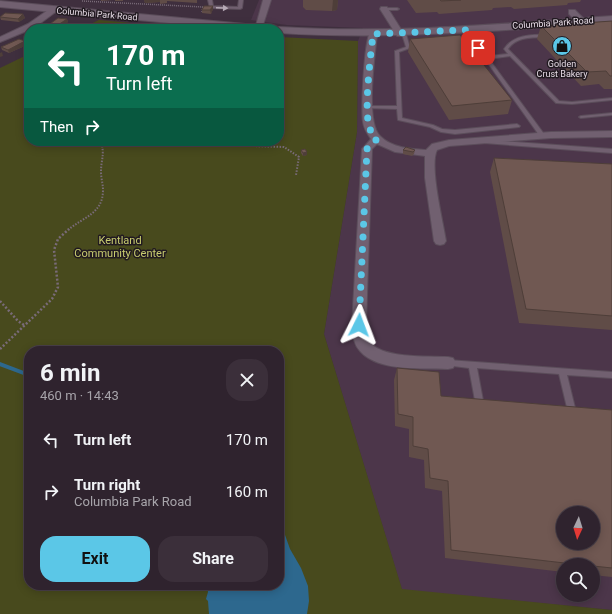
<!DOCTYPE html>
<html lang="en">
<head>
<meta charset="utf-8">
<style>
	:root { --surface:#2f232e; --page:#3b2f3a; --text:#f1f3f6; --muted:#a7a4aa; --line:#4a404a; --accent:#5bc7e7 }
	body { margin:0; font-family:Roboto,sans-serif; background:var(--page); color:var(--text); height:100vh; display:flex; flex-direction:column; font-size:15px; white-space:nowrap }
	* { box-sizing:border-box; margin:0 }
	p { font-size:13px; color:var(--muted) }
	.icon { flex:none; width:22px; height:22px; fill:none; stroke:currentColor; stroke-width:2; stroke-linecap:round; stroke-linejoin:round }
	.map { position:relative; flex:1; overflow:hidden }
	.drawer { position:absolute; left:24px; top:346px; width:260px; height:244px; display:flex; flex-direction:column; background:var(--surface); border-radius:16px; box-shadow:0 2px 10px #0003,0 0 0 1px var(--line) }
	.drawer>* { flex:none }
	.hud { position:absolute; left:24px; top:24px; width:260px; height:122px; border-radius:16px; box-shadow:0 2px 10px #0003,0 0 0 1px var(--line); background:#0b6e4f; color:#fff; overflow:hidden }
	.needle { width:26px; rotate:184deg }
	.tools { position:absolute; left:556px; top:506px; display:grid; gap:8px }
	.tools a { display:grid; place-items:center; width:44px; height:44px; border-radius:50%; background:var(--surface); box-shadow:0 2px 10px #0003,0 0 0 1px var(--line); font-size:20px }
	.pin { position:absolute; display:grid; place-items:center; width:34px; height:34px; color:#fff; margin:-17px; border-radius:8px; box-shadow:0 2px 6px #0006 }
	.me { position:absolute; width:44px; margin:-22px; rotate:3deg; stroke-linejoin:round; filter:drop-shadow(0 0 3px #0008) }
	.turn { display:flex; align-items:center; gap:14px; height:84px; padding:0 16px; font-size:18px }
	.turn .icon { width:52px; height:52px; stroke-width:2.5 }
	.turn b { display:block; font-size:28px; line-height:34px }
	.then { display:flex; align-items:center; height:38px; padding:0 16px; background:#0003; gap:8px; font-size:15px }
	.round { display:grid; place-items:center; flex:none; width:42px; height:42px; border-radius:16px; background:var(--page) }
	.overview { display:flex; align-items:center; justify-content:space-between; height:68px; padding:0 16px }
	h1 { font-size:24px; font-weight:700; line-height:30px }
	.button { display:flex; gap:8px; margin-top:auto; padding:8px 16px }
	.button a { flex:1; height:46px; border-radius:16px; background:var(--accent); color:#111; font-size:16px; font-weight:700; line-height:46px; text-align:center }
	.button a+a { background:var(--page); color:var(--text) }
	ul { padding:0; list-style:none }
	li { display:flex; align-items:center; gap:12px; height:52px; padding:0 16px }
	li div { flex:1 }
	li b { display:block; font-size:15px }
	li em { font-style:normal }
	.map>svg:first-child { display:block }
</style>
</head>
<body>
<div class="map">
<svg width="612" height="614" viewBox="0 0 612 614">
	<rect width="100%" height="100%" fill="#3f2f3e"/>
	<!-- built -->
	<path fill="#4c364a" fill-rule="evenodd" d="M259 0H612V610L402 590 324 334 357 132 358 41 363 28 287 25 251 20ZM563 513H593V543H563ZM563 565H593V595H563Z"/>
	<!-- green -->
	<path fill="#484a1d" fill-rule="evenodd" d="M99 20 197 29H80Z
		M279 37 358 41 357 132 324 334 402 589 612 610V614H0V68L29 54V141H279ZM29 351H279V585H29Z"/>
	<!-- water -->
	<path fill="#2d688e" d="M279 518 290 549 301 568 308 586 309 601 307 614H209L208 601 206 599 208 592 207 585H279Z"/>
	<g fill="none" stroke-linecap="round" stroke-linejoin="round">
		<!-- stream -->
		<path stroke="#2d688e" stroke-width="4" d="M0 364 29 375"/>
		<!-- service casing -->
		<g stroke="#5b4d5a" stroke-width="2">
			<path id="service" d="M208 0H212L213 6 238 7 239 0H243L242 8 240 9 210 8Z
				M384 8H397L399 9 397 10H383V8Z
				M465 29H467L487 56 508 54 504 49C513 35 531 34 547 35L548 36 546 37C532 38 517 36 508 49L559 101 572 102 612 98V100L572 104 556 103 510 56 489 59 544 134 541 136 539 135 485 59H482V58L483 57 464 30Z
				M404 33 406 34 410 48 399 52 402 118 433 125 442 129 455 130 517 124 520 126 519 127 455 134 441 132 430 127 398 120 397 109 366 108V106H397L395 51 406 47 402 34Z
				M612 113V115L581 118 579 117 581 116Z
				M486 140 612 149V153L484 143V141Z
				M448 360 612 372V378L567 375 577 416 576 419 573 420 570 419 569 416 559 374 477 368 484 406 483 409 480 410 477 409 476 406 469 368 445 365 444 363 445 361Z"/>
		</g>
		<!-- minor casing -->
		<g stroke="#5b4d5a" stroke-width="2">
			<path id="minor" d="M263 0H271L262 28 255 29Z
				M381 7H387L404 34 403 36H397L380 9Z
				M51 8H54L58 10 34 28 0 42V37L28 24Z
				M569 10H575L584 19V23H578L569 14Z
				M370 32H373L377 34C375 55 365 121 380 136 392 148 411 149 426 150L432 144 449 140 551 132 612 131V137L551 138 449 146 437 150C429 166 443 221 446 241L444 244 440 245 436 244 434 241 425 178V156L395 152 377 144 372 149 366 325C367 330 367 336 369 340 377 359 430 356 448 357L453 358 456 363 453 368 448 369C423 368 378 372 360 351 353 344 353 334 352 325L362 149 371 139C367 133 364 129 363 122 361 108 364 44 370 32Z"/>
		</g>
		<!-- tertiary casing -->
		<g stroke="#5b4d5a" stroke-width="2">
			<path id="tertiary" d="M0 1 267 26 272 29H234L0 7Z
				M612 16V22C501 31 391 40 279 33V29H275L279 27C391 34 501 24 612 16Z"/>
		</g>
		<!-- path-far2 -->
		<path stroke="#796b78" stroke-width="1.5" stroke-dasharray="1 1" stroke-linecap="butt" d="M82 1 203 7
			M202 12 203 6"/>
		<!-- path-far1 -->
		<path stroke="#796b78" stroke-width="2" stroke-dasharray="1.5 1.5" stroke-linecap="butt" d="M223 141 253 146 284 147 299 157 296 175
			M68 230C83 217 103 214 103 190 103 184 101 178 101 172 101 159 105 156 101 141"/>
		<!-- path -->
		<path stroke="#796b78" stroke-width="2.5" stroke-dasharray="2 2" stroke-linecap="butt" d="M0 301 18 321 24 325
			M0 349 52 299 58 287 54 250 58 239 69 229"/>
		<!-- service -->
		<use href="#service" fill="#716070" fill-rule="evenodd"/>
		<!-- minor -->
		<use href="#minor" fill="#716070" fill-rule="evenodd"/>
		<!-- tertiary -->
		<use href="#tertiary" fill="#716070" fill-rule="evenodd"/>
	</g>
	<!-- wall -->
	<path fill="#604c47" d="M101 0H113L101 1Z
		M115 0H123V1H115Z
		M143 0H201H197V3L167 1V3L160 4V2L145 3 144 0Z
		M303 0H338L337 10 332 11 306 10 303 7Z
		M407 0H581L580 2 568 3 567 5 514 9 511 7 493 8 492 10 439 14 437 12 416 13Z
		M213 6V9L211 14 202 13V10Z
		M23 14 25 18 19 22 1 20 0 17Z
		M67 19 68 22 58 29H48L47 26Z
		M612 21V89H604L599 84 581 86 537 39 541 26Z
		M29 34V40L26 39 25 36Z
		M410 39 512 100 508 114 449 120 408 52Z
		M27 45 9 53 2 50 1 47Z
		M301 150 307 155 303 156 301 153Z
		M403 150H415L414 154 412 156 403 154Z
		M494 158 612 164V330L519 323 490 172Z
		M397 368 441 396 612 410V577L593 575V565H563V572L445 558 442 491 425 488 424 460 409 457V429L395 426 394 380Z"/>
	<!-- shaded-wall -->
	<path fill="#4e3e39" d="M144 0H160V2L145 3Z
		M333 0H338L337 10 332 11Z
		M213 6V9L211 14 210 10Z
		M23 14 25 18 19 22 18 19Z
		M67 19 68 22 58 29H56L55 27Z
		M25 41 27 45 9 53 8 50Z
		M2 52 3 56 0 57V53Z
		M307 152V155L303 156V153Z"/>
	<!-- building -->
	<path fill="#705852" stroke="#4e3e39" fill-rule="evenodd" d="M440 0H461L441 1Z
		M204 6H213L210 10H202Z
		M5 13 23 14 18 19 0 17Z
		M58 18 67 19 55 27 47 26Z
		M612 21V76H610L606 71 587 72 541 26Z
		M29 34V38L25 36Z
		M460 35 512 100 452 106 410 39Z
		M19 39 25 41 8 50 1 47Z
		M406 147 415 150 413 152 403 150Z
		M305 149 307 152 303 153 301 150Z
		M494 158 612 164V316L526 309Z
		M397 368 439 372 441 396 612 410V568L593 566V565H582L451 550 448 481 430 478 428 449 413 446V417L398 414ZM563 513H593V543H563Z"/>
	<!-- one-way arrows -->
	<defs><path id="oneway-solid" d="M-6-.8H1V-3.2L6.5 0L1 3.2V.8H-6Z"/></defs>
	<use fill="#b7aab6" href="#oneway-solid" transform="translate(222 8) rotate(2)"/>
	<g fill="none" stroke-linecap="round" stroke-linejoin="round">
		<!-- route -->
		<path stroke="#5bc7e7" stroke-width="7" stroke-dasharray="0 12.6" d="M359 325 367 149 370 145 377 139C375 136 371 132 370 129 363 112 371 54 373 34L466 30 478 48"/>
	</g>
	<!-- icons -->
	<defs>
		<g id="shop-disc" transform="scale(1)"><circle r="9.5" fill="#5bc7e7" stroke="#211a20"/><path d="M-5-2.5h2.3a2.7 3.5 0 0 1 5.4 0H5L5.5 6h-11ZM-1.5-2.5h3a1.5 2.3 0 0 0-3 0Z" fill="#111"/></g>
	</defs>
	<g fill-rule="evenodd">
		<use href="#shop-disc" x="562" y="46"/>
	</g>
	<g text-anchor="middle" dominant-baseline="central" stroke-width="3" stroke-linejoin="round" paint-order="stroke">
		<!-- far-street labels -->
		<g font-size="9" fill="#e6dbe5" stroke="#211a20">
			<text transform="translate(97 14) rotate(5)">Columbia Park Road</text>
			<text transform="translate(553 23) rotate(-4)">Columbia Park Road</text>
		</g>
		<!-- far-poi labels -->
		<g font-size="9" fill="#e6dbe5" stroke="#211a20">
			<text x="562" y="64">Golden<tspan x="562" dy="10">Crust Bakery</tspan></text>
		</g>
		<!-- park labels -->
		<g font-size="11" fill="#c7cb6f" stroke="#211a20">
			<text x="120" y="240">Kentland<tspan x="120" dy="13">Community Center</tspan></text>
		</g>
	</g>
</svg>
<div class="tools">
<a><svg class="needle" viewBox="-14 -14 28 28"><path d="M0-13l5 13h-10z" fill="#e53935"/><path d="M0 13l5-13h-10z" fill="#a7a4aa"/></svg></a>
<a><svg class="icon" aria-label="search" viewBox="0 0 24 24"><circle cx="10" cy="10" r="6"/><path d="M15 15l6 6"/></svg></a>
</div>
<div class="pin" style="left:478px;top:48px;background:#d93025"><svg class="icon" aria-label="arrive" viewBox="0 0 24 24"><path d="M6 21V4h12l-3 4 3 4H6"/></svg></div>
<svg class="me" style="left:359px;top:325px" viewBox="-20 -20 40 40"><path d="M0-17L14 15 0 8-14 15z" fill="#5bc7e7" stroke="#fff" stroke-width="4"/></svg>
<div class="hud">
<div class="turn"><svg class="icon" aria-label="left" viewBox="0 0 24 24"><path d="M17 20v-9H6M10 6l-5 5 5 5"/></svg><div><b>170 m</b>Turn left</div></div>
<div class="then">Then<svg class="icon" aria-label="right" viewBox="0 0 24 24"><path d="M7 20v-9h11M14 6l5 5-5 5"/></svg></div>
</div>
<section class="drawer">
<div class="overview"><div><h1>6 min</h1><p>460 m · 14:43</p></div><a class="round"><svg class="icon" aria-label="close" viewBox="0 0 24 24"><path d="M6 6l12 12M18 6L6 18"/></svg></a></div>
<ul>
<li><svg class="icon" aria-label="left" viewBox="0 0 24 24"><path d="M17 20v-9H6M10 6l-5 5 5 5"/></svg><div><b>Turn left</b></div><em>170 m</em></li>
<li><svg class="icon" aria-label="right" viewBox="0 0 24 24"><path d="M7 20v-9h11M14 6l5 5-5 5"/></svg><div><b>Turn right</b><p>Columbia Park Road</p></div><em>160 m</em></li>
</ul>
<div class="button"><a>Exit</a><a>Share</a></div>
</section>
</div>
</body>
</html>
